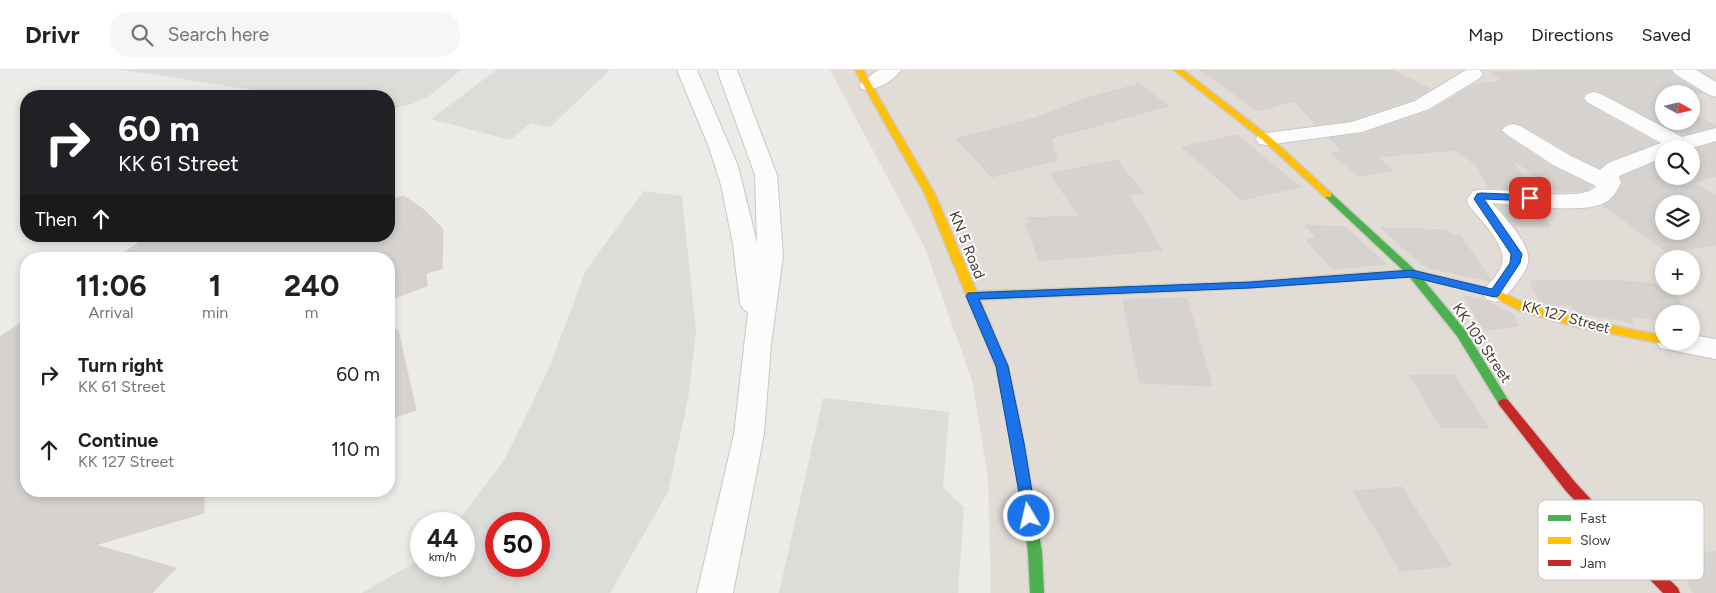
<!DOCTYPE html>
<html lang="en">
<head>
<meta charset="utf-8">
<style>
	:root { --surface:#fff; --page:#f6f6f6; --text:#202124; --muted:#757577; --line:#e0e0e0 }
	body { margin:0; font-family:Figtree,sans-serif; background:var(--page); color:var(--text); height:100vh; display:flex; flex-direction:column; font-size:19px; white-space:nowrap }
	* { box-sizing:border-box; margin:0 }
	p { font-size:16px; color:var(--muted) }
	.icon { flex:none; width:28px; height:28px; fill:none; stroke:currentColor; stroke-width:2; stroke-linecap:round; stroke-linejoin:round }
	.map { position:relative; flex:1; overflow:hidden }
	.details { position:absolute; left:20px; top:182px; width:375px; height:245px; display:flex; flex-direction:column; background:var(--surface); border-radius:20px; box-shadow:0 2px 8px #0003 }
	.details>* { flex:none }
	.hud { position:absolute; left:20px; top:20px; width:375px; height:152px; border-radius:20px; box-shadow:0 2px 8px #0003; background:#202124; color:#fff; overflow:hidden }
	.needle { width:32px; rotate:98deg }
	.buttons { position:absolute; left:1655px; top:15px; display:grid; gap:10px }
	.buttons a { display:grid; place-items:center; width:45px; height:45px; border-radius:50%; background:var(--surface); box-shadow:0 2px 8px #0003; font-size:25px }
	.speed { position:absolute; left:410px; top:442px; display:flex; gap:10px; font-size:25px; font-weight:700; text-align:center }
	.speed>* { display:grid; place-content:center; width:65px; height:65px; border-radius:50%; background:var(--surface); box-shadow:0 2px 8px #0003; line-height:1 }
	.speed small { font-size:12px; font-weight:400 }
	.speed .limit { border:8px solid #d22; background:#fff; color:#111 }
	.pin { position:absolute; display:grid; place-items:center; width:42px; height:42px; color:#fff; margin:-21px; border-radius:10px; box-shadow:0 2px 8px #0006 }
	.me { position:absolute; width:55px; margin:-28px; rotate:351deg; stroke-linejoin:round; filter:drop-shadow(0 0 4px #0008) }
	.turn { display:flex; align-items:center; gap:18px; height:105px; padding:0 15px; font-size:22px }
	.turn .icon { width:65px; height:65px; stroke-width:2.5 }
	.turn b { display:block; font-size:35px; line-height:42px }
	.then { display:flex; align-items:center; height:48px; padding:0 15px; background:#0003; gap:10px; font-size:19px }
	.eta { display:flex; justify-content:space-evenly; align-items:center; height:85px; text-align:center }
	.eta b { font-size:30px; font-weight:700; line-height:35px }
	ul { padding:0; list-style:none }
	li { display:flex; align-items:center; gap:15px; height:75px; padding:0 15px }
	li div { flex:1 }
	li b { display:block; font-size:19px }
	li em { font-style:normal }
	header { display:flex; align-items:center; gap:30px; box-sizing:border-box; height:70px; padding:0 25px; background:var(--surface); border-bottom:1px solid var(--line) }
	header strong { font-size:24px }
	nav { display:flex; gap:28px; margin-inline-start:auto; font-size:18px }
	.search { width:350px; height:45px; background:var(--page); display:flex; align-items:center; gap:12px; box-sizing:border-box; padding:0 18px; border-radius:20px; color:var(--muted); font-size:19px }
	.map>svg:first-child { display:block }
</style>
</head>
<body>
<header>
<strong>Drivr</strong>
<div class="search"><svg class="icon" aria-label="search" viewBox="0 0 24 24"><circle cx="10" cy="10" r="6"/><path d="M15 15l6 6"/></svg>Search here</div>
<nav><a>Map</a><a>Directions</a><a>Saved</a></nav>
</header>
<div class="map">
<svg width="1716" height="523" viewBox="0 0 1716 523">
	<rect width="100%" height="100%" fill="#edebe8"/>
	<!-- residential -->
	<path fill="#e1dcd6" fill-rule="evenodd" d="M830 0H1716V523H991L988 408 972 311 925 178ZM1664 24H1691V51H1664ZM1664 79H1691V106H1664ZM1664 134H1691V161H1664ZM1664 189H1691V216H1664ZM1664 244H1691V271H1664Z"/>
	<!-- parking -->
	<path fill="#dedcd9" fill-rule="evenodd" d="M123 0H461L428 27 412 34 396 38 389 37V26H292Z
		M496 0H610L550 57 531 53 510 70 431 49Z
		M644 121 682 126 696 262 688 329 668 422 610 523H362L421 489V496H464V454H456L505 389 550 296 586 200ZM496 454H539V496H496Z
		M823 328 949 342 943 418 964 437 958 523H779Z"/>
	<!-- building -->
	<path fill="#d5d2cf" stroke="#d5d2ce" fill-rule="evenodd" d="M1200 0H1392L1431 19 1414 29 1352 50 1316 55 1294 31 1258 41Z
		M1577 0H1670L1674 6 1702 23 1664 24V51H1691V42L1716 56 1682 65 1602 22 1595 20 1586 22 1582 28 1586 34 1657 73 1607 91 1600 98 1570 83 1521 54 1512 52 1505 54 1501 59 1505 66 1552 97 1592 116 1587 120 1575 122H1559L1513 90 1530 121 1488 118 1477 95 1454 80 1377 87 1393 100 1359 106 1331 83 1342 81 1329 68 1363 64 1430 41 1473 15 1502 11 1491 2Z
		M1139 14 1169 36 1051 68 1057 90 992 107 956 69 1035 48 1084 29Z
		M1237 65 1300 117 1242 130 1182 77Z
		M1716 73V106L1693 113 1716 126V175L1667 182 1603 135 1616 125 1623 114 1621 107 1664 89V106H1691V80ZM1664 134H1691V161H1664Z
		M1117 90 1143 123 1129 125 1162 180 1039 191 1026 154H1030L1028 148 1079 146 1050 104Z
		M404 126 424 140 443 159 442 199 426 203 427 216 389 230V189H115L148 166H389V130Z
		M1497 135 1540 139 1550 157 1514 156Z
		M1305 155 1345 157 1386 194 1333 199 1306 170 1316 168Z
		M1381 158 1447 160 1451 165H1460L1490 209 1489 211 1427 197 1426 194 1422 195Z
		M1530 211H1626L1670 216 1688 244H1664V250L1628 246 1634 253 1577 242 1571 235H1551L1540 232Z
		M1464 226 1488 232 1514 245 1518 256 1484 260Z
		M1187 228 1212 316 1140 313 1123 230Z
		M26 249V421H204V443L95 475 176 498 152 523H0V267Z
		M398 260 416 340 389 349V261Z
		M1410 305H1455L1488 358H1441Z
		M1402 417 1452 496 1400 501 1353 421Z
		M1716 481V523H1694L1687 511 1663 488Z"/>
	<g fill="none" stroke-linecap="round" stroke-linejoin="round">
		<!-- street casing -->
		<g stroke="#c9c7c4" stroke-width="2">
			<path id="street" d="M677 0H697L738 96 757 173 755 105 717 0H737L777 105 783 186 771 275 764 364 733 523H697L734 364 748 242 744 240 740 234 733 174 721 115 709 77Z
				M878 0H901C893 11 875 22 862 19L859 15Z
				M1466 0H1480L1483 4 1480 8 1429 39 1362 62 1267 75 1259 74 1256 69 1259 64 1267 63 1352 52 1415 31Z
				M1672 0H1696L1716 12V27L1709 25 1675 4Z
				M1594 22 1601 24 1682 67 1716 58V71L1688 79H1664V87L1619 106 1621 113C1618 118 1615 125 1610 129 1592 147 1519 134 1492 133 1503 145 1532 175 1528 193 1525 205 1512 218 1504 229L1495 232 1486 229 1482 223C1488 214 1499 204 1502 194 1508 175 1478 148 1468 134L1467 129 1473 121C1499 115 1583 135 1596 116L1553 95 1506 64 1502 60 1506 56 1513 54 1520 56 1569 85 1600 100 1608 93 1661 73 1587 32 1584 28 1587 24Z
				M1664 263V271H1691V265L1716 269V289L1660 278 1656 271 1660 264Z"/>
		</g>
		<!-- fast casing -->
		<g stroke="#cfc9c2" stroke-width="3">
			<path id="fast" d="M1328 122 1331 123 1416 201 1465 260 1508 330 1510 333 1508 336H1500L1457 266 1408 205 1325 127V123Z
				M1325 206 1330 209 1329 211 1250 218 972 230 967 226 972 222 1250 212Z
				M980 240 986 244 1008 296 1024 373 1042 482 1044 523H1030L1028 482 1012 373 996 296 974 244Z"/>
		</g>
		<!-- slow casing -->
		<g stroke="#cfc9c2" stroke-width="3">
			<path id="slow" d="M855 0H863L935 124 986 244 984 247H976L974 244 925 124Z
				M1174 0H1183L1270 67 1331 123V127H1325L1264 71Z
				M1412 200 1499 221 1528 235 1574 248 1664 266V271H1669L1664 274 1574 256 1520 241 1492 226 1412 206 1325 212 1320 209 1325 206Z"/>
		</g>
		<!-- jam casing -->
		<g stroke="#cfc9c2" stroke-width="3">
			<path id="jam" d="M1504 329 1508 330 1575 412 1622 463 1678 518 1680 523H1663L1612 471 1565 420 1500 336 1498 333 1500 330Z"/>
		</g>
		<!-- street -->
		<use href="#street" fill="#fcfcfc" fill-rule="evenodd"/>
		<!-- fast -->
		<use href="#fast" fill="#4caf50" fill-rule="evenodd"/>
		<!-- slow -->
		<use href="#slow" fill="#ffc107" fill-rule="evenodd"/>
		<!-- jam -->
		<use href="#jam" fill="#c62828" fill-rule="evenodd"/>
	</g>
	<!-- route -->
	<path fill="#1a73e8" stroke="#114b97" d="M1481 123 1530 125 1534 128 1530 131 1484 129 1522 184 1520 193 1498 226 1494 227 1412 207 1250 218 979 229 1008 296 1024 373 1036 446 1034 450 1029 451 1024 450 996 296 966 226 968 223 1250 212 1412 200 1492 219 1510 193 1511 184 1474 129 1477 124Z"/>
	<g text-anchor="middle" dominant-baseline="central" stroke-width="4" stroke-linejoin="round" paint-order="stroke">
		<!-- street labels -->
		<g font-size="15" fill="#423b35" stroke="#fff">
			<text transform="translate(967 175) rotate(68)">KN 5 Road</text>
			<text transform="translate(1566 247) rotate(15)">KK 127 Street</text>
			<text transform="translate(1482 273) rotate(56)">KK 105 Street</text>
		</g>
	</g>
	<!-- legend -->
	<rect x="1538" y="430" width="166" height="80" rx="8" fill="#fff" stroke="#c6c4c2" stroke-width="1"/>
	<rect x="1548" y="445" width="23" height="6" fill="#4caf50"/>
	<rect x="1548" y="467" width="23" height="7" fill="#ffc107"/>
	<rect x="1548" y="490" width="23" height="6" fill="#c62828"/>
	<g font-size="14" fill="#423b35">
		<text x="1580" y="453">Fast</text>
		<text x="1580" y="475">Slow</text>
		<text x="1580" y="498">Jam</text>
	</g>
</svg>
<div class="buttons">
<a><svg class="needle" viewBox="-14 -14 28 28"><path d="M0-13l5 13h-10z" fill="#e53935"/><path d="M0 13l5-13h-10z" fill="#757577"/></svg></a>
<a><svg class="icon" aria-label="search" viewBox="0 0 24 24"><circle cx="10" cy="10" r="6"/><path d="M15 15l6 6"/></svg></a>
<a><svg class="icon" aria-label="layers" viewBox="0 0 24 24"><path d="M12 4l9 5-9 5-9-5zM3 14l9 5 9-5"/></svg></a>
<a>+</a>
<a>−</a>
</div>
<div class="speed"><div>44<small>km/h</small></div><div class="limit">50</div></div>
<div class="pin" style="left:1530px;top:128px;background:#d93025"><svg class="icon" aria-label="arrive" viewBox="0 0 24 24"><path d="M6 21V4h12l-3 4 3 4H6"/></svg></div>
<svg class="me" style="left:1029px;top:446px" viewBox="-20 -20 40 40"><circle r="17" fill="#1a73e8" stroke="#fff" stroke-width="3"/><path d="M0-11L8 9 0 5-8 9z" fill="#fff"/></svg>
<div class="hud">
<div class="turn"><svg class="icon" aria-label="right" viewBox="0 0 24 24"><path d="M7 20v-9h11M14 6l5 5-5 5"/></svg><div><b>60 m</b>KK 61 Street</div></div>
<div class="then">Then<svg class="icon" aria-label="ahead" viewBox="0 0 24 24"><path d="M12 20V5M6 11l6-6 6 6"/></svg></div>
</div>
<section class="details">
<div class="eta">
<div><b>11:06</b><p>Arrival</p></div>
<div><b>1</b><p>min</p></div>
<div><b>240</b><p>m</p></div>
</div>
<ul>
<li><svg class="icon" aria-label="right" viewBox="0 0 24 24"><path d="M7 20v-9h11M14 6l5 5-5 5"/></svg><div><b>Turn right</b><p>KK 61 Street</p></div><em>60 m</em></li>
<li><svg class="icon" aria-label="ahead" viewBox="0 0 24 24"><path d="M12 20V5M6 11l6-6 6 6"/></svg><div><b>Continue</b><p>KK 127 Street</p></div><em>110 m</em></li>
</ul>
</section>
</div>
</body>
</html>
